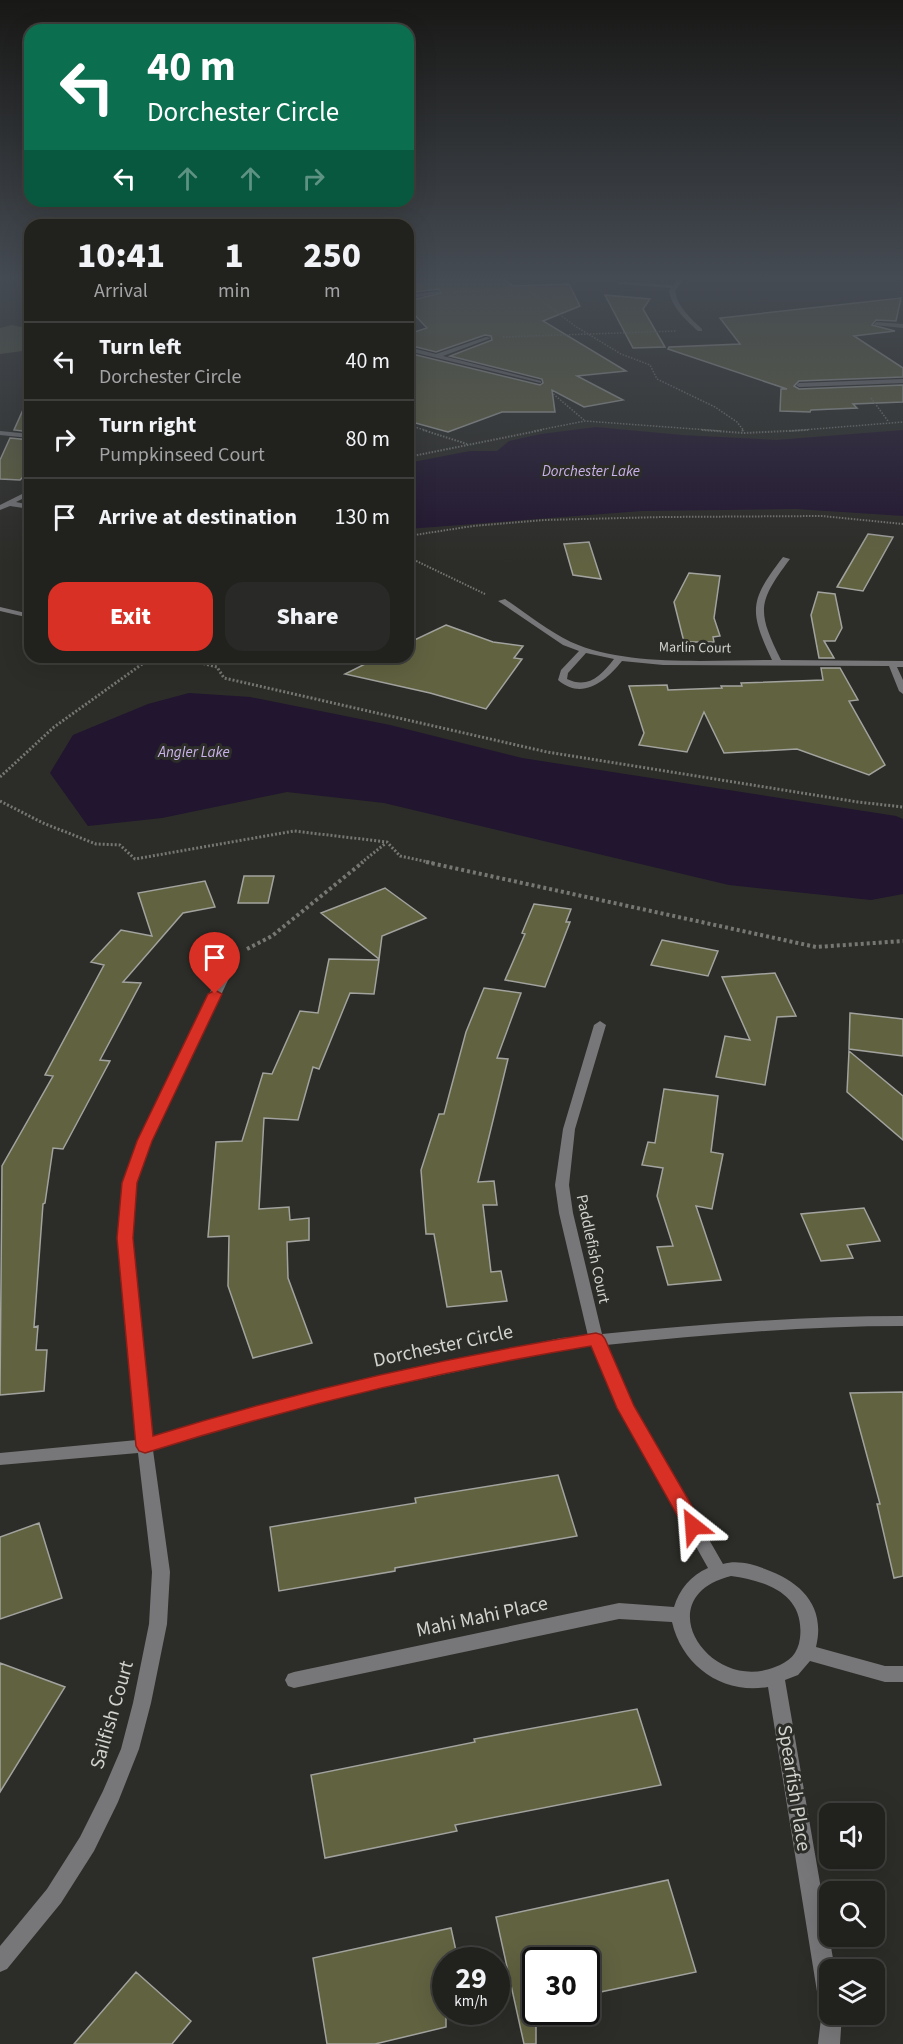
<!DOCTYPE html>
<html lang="en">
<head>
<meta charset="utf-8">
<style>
	:root { --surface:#21211e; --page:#292927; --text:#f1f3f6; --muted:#a2a3a4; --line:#3e3e3c; --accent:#d93025 }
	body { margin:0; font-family:"Source Sans 3",sans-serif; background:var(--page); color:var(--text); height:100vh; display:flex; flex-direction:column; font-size:22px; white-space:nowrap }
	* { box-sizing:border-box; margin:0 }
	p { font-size:20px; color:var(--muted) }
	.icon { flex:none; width:33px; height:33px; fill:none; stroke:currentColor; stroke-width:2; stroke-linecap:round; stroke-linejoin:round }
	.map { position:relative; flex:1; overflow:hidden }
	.drawer { position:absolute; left:24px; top:219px; width:390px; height:444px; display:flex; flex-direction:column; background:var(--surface); border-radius:18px; box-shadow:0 6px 24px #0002,0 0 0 2px var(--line) }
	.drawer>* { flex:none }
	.banner { position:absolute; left:24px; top:24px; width:390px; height:183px; border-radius:18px; box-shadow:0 6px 24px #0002,0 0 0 2px var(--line); background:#0b6e4f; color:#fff; overflow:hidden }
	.fabs { position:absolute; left:819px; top:1803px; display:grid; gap:12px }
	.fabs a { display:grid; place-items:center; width:66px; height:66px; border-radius:12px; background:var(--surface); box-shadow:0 6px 24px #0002,0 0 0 2px var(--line); font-size:30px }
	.speed { position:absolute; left:432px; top:1947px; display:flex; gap:12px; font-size:30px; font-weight:700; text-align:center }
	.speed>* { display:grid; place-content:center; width:78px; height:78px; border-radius:50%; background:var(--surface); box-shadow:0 6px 24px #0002,0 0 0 2px var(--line); line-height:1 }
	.speed small { font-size:15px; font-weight:400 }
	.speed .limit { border:3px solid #111; border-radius:9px; background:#fff; color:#111 }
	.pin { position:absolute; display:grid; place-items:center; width:51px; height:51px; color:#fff; margin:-62px -26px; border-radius:50% 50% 50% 0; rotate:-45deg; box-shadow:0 0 6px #0007 }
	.pin .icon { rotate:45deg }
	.me { position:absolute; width:66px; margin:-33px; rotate:332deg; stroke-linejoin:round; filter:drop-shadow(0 0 4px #0008) }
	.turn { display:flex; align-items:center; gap:21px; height:126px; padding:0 24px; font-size:27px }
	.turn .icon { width:78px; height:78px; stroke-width:2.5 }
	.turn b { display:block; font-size:42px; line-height:51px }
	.lanes { display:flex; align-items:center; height:57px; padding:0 24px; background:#0003; justify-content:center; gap:30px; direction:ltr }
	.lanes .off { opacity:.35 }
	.eta { display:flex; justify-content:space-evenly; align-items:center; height:102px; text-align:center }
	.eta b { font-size:36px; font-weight:800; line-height:42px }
	.action { display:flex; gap:12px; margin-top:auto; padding:12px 24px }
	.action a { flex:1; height:69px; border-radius:18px; background:var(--accent); color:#fff; font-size:24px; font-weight:800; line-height:69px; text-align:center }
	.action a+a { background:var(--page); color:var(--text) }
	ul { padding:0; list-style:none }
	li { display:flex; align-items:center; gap:18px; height:78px; padding:0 24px; border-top:2px solid var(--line) }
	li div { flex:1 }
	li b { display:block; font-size:22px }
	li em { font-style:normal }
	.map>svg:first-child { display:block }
</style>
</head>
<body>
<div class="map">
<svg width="903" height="2044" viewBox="0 0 903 2044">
	<rect width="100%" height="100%" fill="#2c2c28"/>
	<!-- green -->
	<path fill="#555642" d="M12 325 30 329V350L0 354V328Z"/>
	<!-- water -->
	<path fill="#21152f" d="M596 427 682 435 776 440 903 430V516L796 509 642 511 408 529V463L470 451H497L509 441 541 434Z
		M189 693 250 697 390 725 522 758 896 816 903 819V894L871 900 729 885 384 803 287 792 162 818 88 826 50 773 73 735 148 704Z"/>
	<!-- building -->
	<path fill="#616240" stroke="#a2a29e" stroke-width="1.5" d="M408 280H505L513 286 569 284 580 306 543 321 626 371 577 376 623 400 584 407 552 390 555 412H502L448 432 408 421V353L540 385 543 383 542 379 450 356 492 340 491 336 485 335 436 352 408 345V334L427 328 408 308V301L441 293 439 289 408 293Z
		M605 295 650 299 643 309 665 347 633 348Z
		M901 298 896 321 876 320 872 325 895 331 854 336 903 368V377L799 381 794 386 799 389 903 385V402L853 404 857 408 811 410 810 412 780 411 781 389H787L668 349 669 347 740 344 720 318Z
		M30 394V432L14 430Z
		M10 438 30 440V470L20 480 0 479V460Z
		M868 534 893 537 863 591 837 587Z
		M589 542 601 579 573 575 564 544Z
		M689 573 720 576 714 618 720 636 713 637 714 642H684L674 602Z
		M818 592 835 594 842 628 835 641H824L834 658H819L811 615Z
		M446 625 493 642 523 646 514 658 522 659 486 709 430 693 345 674 379 657H408V643Z
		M821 668H840L858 700 849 701 885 765 869 775 797 749 724 753 704 712 687 752 639 745 644 733 629 686 667 685 668 690 722 688 721 686H742L741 683 823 680Z
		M244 876H274L268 903H238Z
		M205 881 215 907 183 913 123 982 141 983 100 1060 110 1061 63 1149 53 1148 45 1203 43 1204 34 1327 38 1326 36 1350H47L44 1391 0 1395 2 1166 53 1076 45 1075 104 965 91 962 121 930 152 936 138 893Z
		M385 888 426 918 382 936 379 959 321 913Z
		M534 904 571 909 566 922H570L545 987 505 980 525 934 522 933Z
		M662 940 718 951 708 976 651 965Z
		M329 959 379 960 374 994 350 993 319 1069 313 1067 298 1120 264 1118 259 1209 289 1207 290 1220 309 1218V1240L287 1242 288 1278 312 1343 253 1358 228 1286 229 1236 208 1237 216 1142 242 1141 263 1073 272 1074 300 1011 318 1013Z
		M775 973 796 1016 777 1017 765 1085 716 1077 725 1036 750 1040 722 977Z
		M484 988 521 993 497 1058 508 1059 478 1182 494 1181 497 1205H483L491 1272 501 1271 507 1301 447 1307 434 1234H426L421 1170 439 1114H444L466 1032Z
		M850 1013 903 1019V1056L849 1049Z
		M849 1051 903 1096V1140L847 1092Z
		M664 1089 718 1096 711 1152 723 1154 712 1209 696 1206 721 1280 668 1285 657 1247 673 1246 657 1196 663 1168 642 1165 648 1142 655 1143Z
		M864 1208 880 1241 847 1245 853 1258 821 1261 801 1214Z
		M903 1392V1576L894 1578 877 1504H880L850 1393Z
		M558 1475 577 1536 395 1568V1571L279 1591 270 1527 416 1503 415 1498Z
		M39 1523 62 1598 0 1619V1537Z
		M0 1663 65 1687 0 1792Z
		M637 1709 661 1785 455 1825 457 1831 325 1858 311 1775 475 1742 474 1739Z
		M668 1880 696 1972 586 1995V1960H536V2044H524L496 1917Z
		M451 1928 458 1960H446V2027L375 2044H327L313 1958Z
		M136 1972 191 2021 172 2044H74Z"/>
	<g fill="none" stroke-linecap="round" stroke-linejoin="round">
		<!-- path-far3 -->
		<path stroke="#767672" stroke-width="1.5" stroke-dasharray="1.5 1.5" stroke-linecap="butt" d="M454 292 526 289 575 326 621 354 650 365 657 379 715 407 737 422 744 431
			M503 337 676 331
			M551 392 584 420
			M871 398 888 421
			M408 425 428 431
			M534 431 585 421 722 431
			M790 431 903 422"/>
		<!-- path-far2 -->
		<path stroke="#767672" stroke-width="2" stroke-dasharray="1.5 1.5" stroke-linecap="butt" d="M423 430 467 444
			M702 430 744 433 808 430
			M742 430 744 432
			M408 457 542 430
			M408 536 473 526 544 520 663 517 822 516 903 524
			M408 557 485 594"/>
		<!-- path-far1 -->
		<path stroke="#767672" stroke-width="3" stroke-dasharray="2 2" stroke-linecap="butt" d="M176 657 217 667 224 678 547 752 858 802 903 807
			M0 777 54 727 152 657
			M0 801 43 823 96 844 120 845 135 859 294 831 387 842 400 856 433 863
			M361 863 386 843"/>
		<!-- path -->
		<path stroke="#767672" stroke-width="4" stroke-dasharray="3 3" stroke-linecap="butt" d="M426 862 816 947 903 941
			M247 949 272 936 363 862"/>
		<!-- minor -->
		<path fill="#777779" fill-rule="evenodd" d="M677 280H683L675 291C678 307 690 318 702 329V331H698C686 320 672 308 669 291L671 288 618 284 621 282 673 285Z
			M439 291V293L408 299V295Z
			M876 322 903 324V328L874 325Z
			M486 337 491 338 443 356 541 381V383L408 351V347L436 354Z
			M903 379V383L799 387 796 385 799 383Z
			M0 431 30 434V438L0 435Z
			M30 490V495L16 502 30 505V509L10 506 0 510V505Z
			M783 557 790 559C757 603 757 611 781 660L903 661V667H897L903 680V694L899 691 889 666 663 665 622 661C606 681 582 701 558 680L561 670 579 651 563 645 498 601 505 599C526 613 548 631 571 642 626 667 712 660 772 660 749 611 749 601 783 557ZM586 653 614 659C601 676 588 689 567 679L568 673Z
			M0 607 30 614V618L0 611Z
			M233 954 239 957 152 1141 136 1183 132 1238 152 1437C286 1394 423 1367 561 1338L588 1336 559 1213 555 1185 563 1129 594 1025 600 1021 606 1025 575 1129 569 1185 573 1213 602 1334C703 1324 802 1316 903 1316V1326C803 1326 705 1335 606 1345L633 1407 723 1564C737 1560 752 1564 765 1569 801 1582 826 1606 816 1647L885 1666H903V1682H885L810 1661 798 1675 785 1680 835 1970H830V2014H842L840 2044H818L822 2010 819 2004 768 1687C723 1695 682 1666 672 1622L619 1619 294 1688 288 1686 285 1680 288 1674 294 1672 619 1603 674 1607C679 1590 691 1575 708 1568L618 1408 592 1346 561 1350C424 1378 287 1406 153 1450L170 1572 167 1624 151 1703 139 1749 118 1802 94 1851 61 1903 7 1969 0 1972V1946L47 1889 80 1837 103 1791 121 1749 133 1703 149 1624 152 1572 138 1453 0 1465V1453L137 1440 118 1238 122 1183 138 1141 227 957ZM731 1576C767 1581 805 1594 800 1638 798 1654 789 1662 775 1667 709 1694 646 1597 731 1576Z"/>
	</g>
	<!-- sky -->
	<linearGradient id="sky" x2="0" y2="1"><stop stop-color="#181816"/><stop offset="0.49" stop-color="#454b53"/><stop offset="1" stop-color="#454b53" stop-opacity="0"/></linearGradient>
	<rect width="903" height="566" fill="url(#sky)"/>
	<!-- route -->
	<path fill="#d93025" stroke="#8d1f18" stroke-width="1.5" d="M215 990 222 994 152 1141 137 1183 133 1238 153 1436C298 1391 446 1357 596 1333L602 1335 605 1339 634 1406 700 1520 703 1526 700 1531 693 1534 686 1531 617 1408 591 1346C440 1371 291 1407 145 1453L139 1451 136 1446 117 1238 122 1183 137 1141 208 994Z"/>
	<g text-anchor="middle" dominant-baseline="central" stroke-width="6" stroke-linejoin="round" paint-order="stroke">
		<!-- far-street labels -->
		<g font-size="14" fill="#d2d2cf" stroke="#2c2c28">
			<text transform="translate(695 648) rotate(1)">Marlin Court</text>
		</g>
		<!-- far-water labels -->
		<g font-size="15" font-style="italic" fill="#cab2ea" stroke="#2c2c28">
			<text x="591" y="471">Dorchester Lake</text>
			<text x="194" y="752">Angler Lake</text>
		</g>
		<!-- street labels -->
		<g font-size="16" fill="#d2d2cf" stroke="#2c2c28">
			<text transform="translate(593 1249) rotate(78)">Paddlefish Court</text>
		</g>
		<!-- near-street labels -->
		<g font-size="20" fill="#d2d2cf" stroke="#2c2c28">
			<text transform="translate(443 1346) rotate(-12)">Dorchester Circle</text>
			<text transform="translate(482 1617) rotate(-12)">Mahi Mahi Place</text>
			<text transform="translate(112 1715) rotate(-74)">Sailfish Court</text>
			<text transform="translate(794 1788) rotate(81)">Spearfish Place</text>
		</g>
	</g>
</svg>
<div class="fabs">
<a><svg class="icon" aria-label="sound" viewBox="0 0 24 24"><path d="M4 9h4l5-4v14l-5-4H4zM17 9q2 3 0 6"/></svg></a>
<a><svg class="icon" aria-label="search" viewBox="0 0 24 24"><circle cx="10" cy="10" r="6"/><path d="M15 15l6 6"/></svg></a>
<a><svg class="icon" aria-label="layers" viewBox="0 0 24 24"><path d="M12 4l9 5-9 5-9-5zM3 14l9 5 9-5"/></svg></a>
</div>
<div class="speed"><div>29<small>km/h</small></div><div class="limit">30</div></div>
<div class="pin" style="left:215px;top:994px;background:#d93025"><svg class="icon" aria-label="arrive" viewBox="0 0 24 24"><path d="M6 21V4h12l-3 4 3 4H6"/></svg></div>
<svg class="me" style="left:693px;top:1526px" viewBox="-20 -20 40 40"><path d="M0-17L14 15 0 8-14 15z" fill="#d93025" stroke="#fff" stroke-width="4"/></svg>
<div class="banner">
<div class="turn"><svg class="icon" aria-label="left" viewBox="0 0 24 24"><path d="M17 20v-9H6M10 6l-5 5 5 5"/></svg><div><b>40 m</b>Dorchester Circle</div></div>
<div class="lanes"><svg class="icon" aria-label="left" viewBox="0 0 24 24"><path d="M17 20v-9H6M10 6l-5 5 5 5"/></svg><svg class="icon off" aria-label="ahead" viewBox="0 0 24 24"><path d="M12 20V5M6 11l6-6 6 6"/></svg><svg class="icon off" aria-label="ahead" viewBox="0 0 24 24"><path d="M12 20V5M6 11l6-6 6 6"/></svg><svg class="icon off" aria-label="right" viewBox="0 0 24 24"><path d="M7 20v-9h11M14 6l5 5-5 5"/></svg></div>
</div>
<section class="drawer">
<div class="eta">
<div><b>10:41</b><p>Arrival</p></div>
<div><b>1</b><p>min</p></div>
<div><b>250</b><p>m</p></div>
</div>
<ul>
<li><svg class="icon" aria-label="left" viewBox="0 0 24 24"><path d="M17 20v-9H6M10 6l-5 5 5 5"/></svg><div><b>Turn left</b><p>Dorchester Circle</p></div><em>40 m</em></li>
<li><svg class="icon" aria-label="right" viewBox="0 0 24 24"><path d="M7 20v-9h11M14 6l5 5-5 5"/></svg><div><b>Turn right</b><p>Pumpkinseed Court</p></div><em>80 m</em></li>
<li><svg class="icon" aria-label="arrive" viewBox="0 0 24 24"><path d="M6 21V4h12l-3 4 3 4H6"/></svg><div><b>Arrive at destination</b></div><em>130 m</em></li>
</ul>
<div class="action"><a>Exit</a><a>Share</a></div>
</section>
</div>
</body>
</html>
